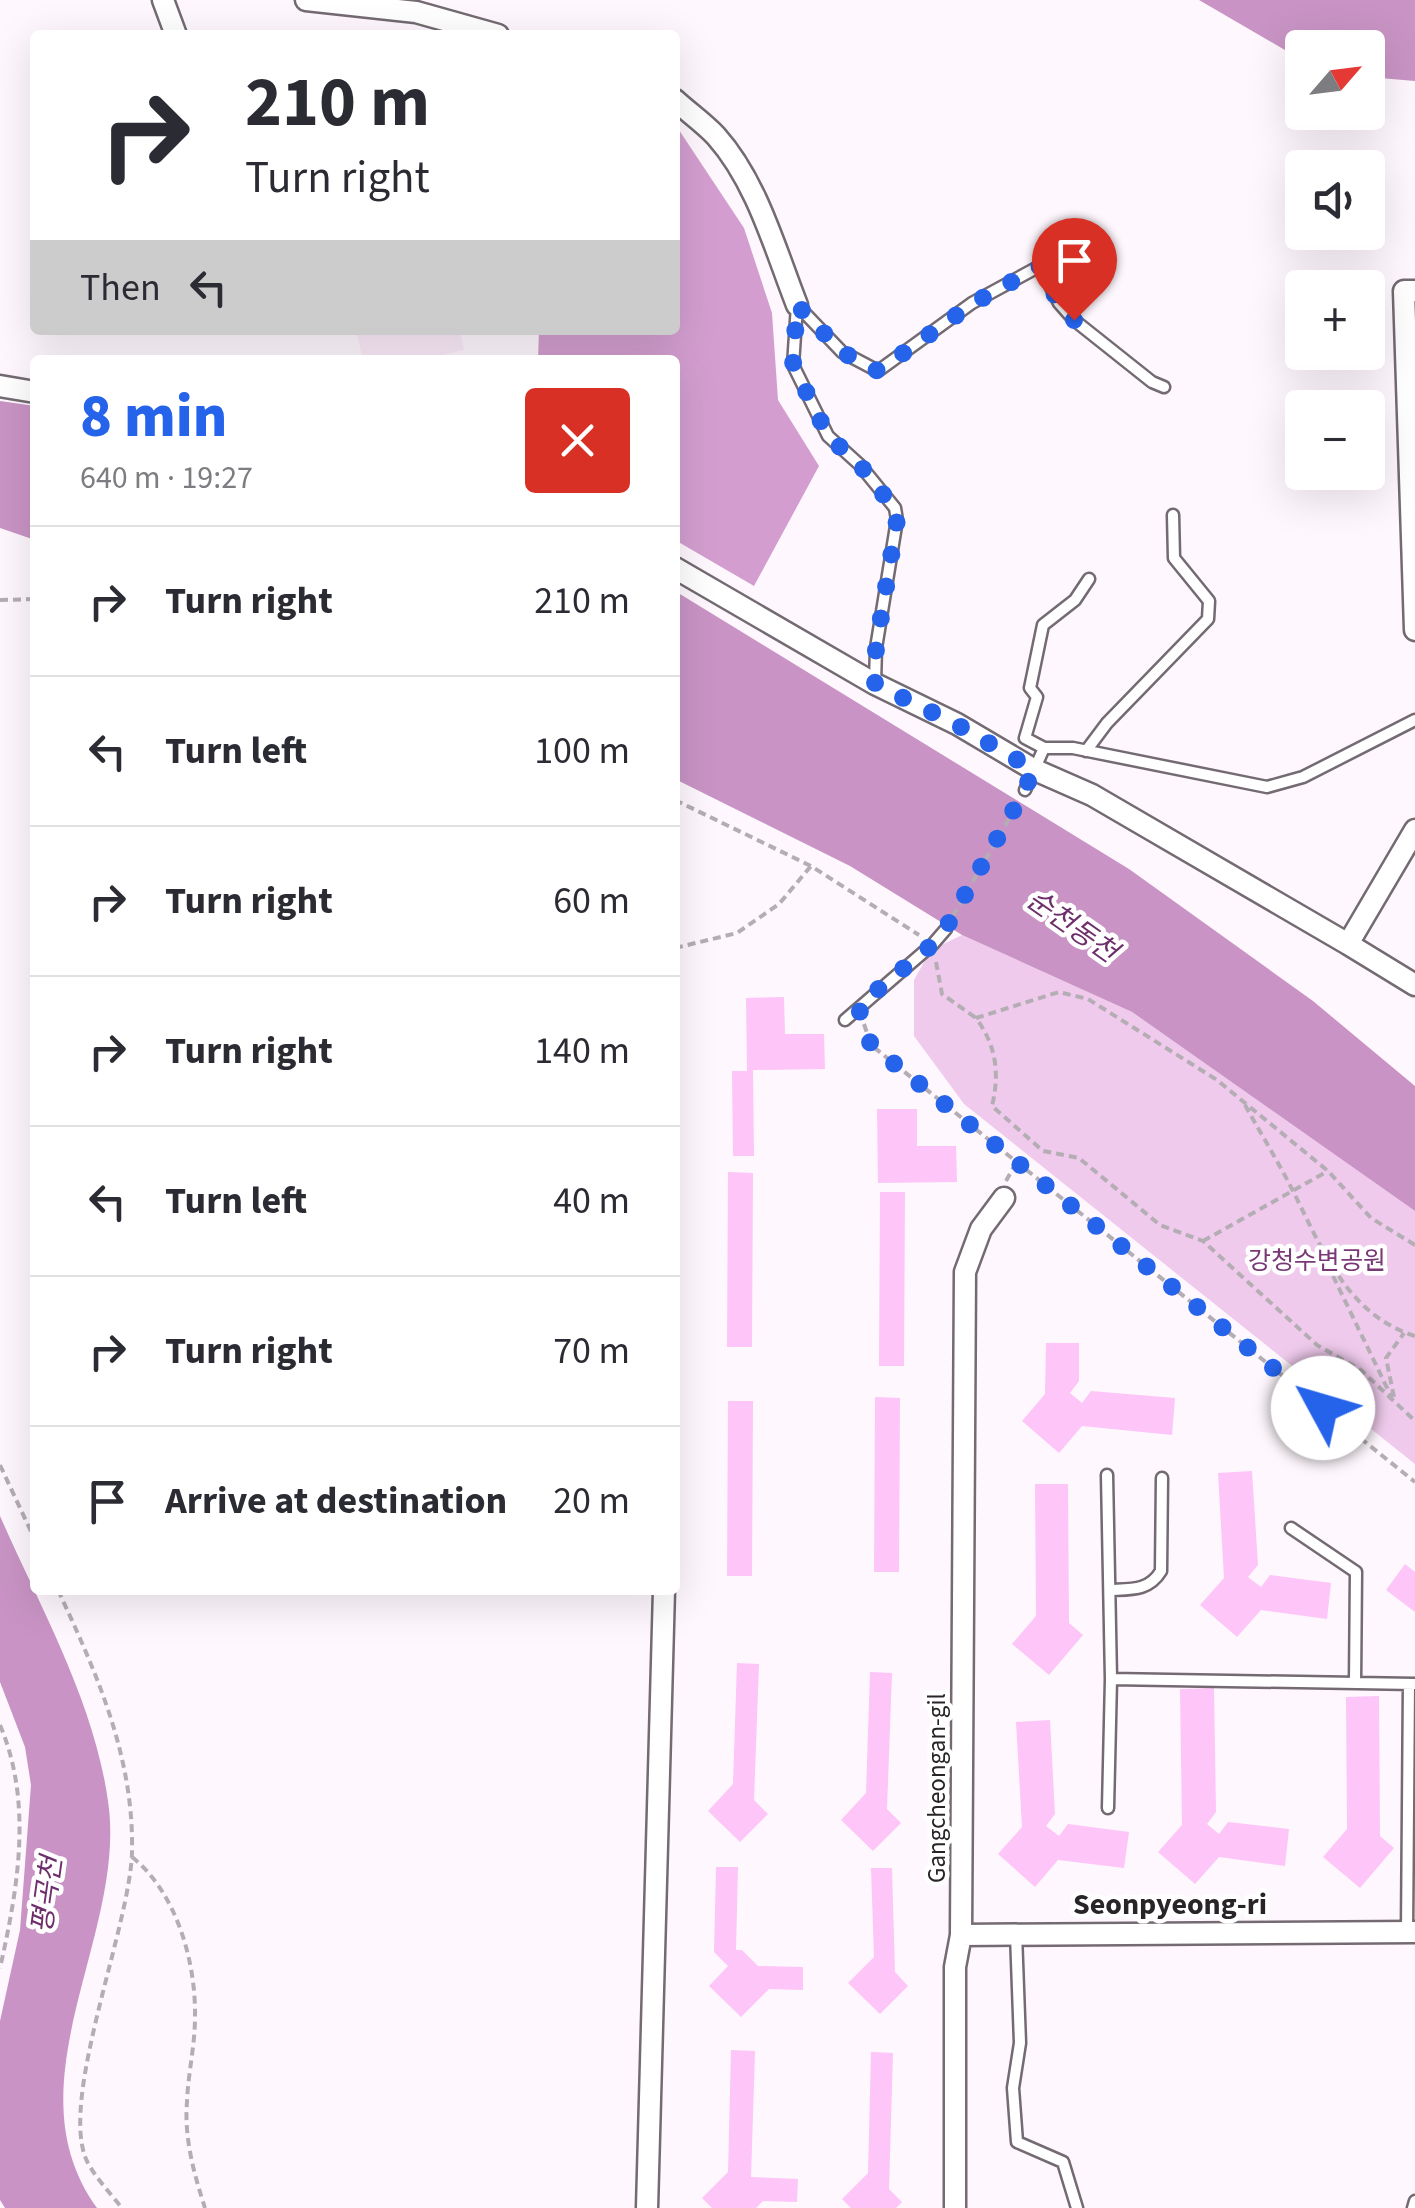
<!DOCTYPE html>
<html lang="en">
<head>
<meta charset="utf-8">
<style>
	:root { --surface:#fff; --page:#f2f2f3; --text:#2b2b33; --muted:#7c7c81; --line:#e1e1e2; --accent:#2563eb }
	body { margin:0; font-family:"Source Sans 3","Noto Sans KR",sans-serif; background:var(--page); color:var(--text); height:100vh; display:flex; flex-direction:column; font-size:38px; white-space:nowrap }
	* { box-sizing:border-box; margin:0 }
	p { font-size:32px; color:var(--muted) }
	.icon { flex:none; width:55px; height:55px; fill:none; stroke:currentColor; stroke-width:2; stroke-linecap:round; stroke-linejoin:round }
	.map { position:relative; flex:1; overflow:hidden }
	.sheet { position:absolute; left:30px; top:355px; width:650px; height:1240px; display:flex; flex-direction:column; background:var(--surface); border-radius:10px; box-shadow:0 10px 40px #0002 }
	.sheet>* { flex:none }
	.hud { position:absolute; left:30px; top:30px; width:650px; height:305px; border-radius:10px; box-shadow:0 10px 40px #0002; background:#fff; color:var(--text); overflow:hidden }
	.needle { width:65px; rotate:62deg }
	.tools { position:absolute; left:1285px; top:30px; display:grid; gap:20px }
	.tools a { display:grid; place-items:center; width:100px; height:100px; border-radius:10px; background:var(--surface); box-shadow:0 10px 40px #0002; font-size:50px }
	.pin { position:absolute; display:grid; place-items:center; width:85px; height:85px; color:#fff; margin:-102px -42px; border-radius:50% 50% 50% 0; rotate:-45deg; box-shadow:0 0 10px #0007 }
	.pin .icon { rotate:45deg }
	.me { position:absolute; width:110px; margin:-55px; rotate:309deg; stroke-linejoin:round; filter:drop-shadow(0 0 8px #0008) }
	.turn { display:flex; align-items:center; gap:35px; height:210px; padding:0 50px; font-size:45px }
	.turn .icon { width:130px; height:130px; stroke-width:2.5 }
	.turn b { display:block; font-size:70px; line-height:85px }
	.then { display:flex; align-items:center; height:95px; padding:0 50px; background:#0003; gap:20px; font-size:38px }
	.round { display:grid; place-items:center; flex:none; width:105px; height:105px; border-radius:10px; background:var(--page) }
	.summary { display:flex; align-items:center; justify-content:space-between; height:170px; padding:0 50px }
	h1 { font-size:60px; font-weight:800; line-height:75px; color:var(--accent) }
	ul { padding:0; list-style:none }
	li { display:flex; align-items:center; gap:30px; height:150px; padding:0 50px; border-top:2px solid var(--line) }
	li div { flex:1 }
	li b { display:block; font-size:38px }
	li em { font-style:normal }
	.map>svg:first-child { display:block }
</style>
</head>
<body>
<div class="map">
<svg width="1415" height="2208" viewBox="0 0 1415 2208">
	<rect width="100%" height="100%" fill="#fef7fd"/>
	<!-- built -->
	<path fill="#fcebfa" d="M356 330H460L464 350 434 357V360H363Z"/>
	<!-- green -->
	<path fill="#efcaec" d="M962 935 1132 1012 1415 1211V1464L964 1104 914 1036V980L931 950Z"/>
	<!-- forest -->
	<path fill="#d39ecf" d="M675 124 744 228 772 313 778 400 819 466 754 586 675 540V360H538L539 330H675Z"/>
	<!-- water -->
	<path fill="#c994c5" d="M1199 0H1415V81L1368 77V48H1302V60Z
		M0 401 35 406V540L0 528Z
		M675 591 1129 869 1313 1001 1415 1086V1211L1132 1012 962 935 850 866 675 779Z
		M0 1516C40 1607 94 1701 108 1801 128 1935 7 2083 97 2208H5L0 2200V2021L20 1930 31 1785 25 1747 0 1682Z"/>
	<!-- building -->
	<path fill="#fdc5f8" d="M784 997 785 1034H824L825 1069 753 1070 754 1156H733L732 1071H747L746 998Z
		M877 1109H917V1146H956L957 1182 878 1183Z
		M728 1172 753 1173 752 1347H727Z
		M880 1192H905L904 1366H879Z
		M1046 1343H1079V1381L1070 1393 1082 1403 1091 1391 1175 1398 1172 1435 1082 1426 1059 1453 1022 1421 1045 1394Z
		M875 1397 900 1398 899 1572H874Z
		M728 1401H753L752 1576H727Z
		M1252 1471 1258 1565 1248 1577 1261 1587 1270 1575 1331 1583 1327 1619 1261 1610 1237 1637 1200 1605 1224 1578 1218 1473Z
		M1035 1484H1068L1069 1623 1083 1635 1049 1675 1012 1644 1036 1616Z
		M1405 1564 1415 1572V1612L1386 1590Z
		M737 1663 759 1664 754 1800 768 1814 740 1842 708 1811 733 1784Z
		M870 1672 892 1673 887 1809 901 1823 873 1851 841 1820 866 1793Z
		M1214 1688 1216 1812 1207 1824 1219 1834 1228 1822 1289 1829 1285 1866 1219 1857 1195 1884 1158 1852 1182 1825 1180 1689Z
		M1379 1696 1380 1836 1394 1848 1360 1888 1323 1857 1347 1829 1346 1697Z
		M1050 1720 1055 1814 1046 1826 1059 1836 1068 1824 1129 1832 1124 1868 1058 1860 1035 1887 998 1854 1022 1827 1016 1722Z
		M716 1867H738L736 1950H742L758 1966 803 1967V1990L769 1989 741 2017 709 1986 728 1966 714 1952Z
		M871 1868H892L895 1972 908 1986 880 2014 848 1983 874 1957Z
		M731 2050 755 2051 751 2177 798 2179 797 2202 763 2201 756 2208H712L702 2198 728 2172Z
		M871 2052 893 2053 889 2189 902 2202 896 2208H851L842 2199 868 2173Z"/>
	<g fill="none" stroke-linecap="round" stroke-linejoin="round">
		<!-- lane casing -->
		<g stroke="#736a72" stroke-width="15">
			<path id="lane" d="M875 683 876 648 897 520 895 508 860 465 828 436 793 365 797 305 842 352 878 371 972 303 1040 266 1059 303 1074 320 1152 382 1164 387
				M1044 748 1025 738 1037 697 1030 688 1043 625 1075 600 1089 579
				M1086 751 1107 723 1208 619 1209 601 1174 558 1173 515
				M1025 790 1044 748H1073L1267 787 1303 777 1415 720
				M845 1020 933 944 946 929
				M1107 1475 1111 1679
				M1291 1528 1356 1572 1355 1683
				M1110 1590C1131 1589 1149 1591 1161 1571L1162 1478
				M1108 1808 1111 1679 1415 1684
				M1407 1932 1409 1684
				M1016 1934 1020 2043 1013 2088 1017 2142 1063 2162 1077 2208
				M1413 2208 1415 2201"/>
		</g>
		<!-- street casing -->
		<g stroke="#736a72" stroke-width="25">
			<path id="street" d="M163 0 176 35
				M306 0 416 12 498 35
				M675 100C688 112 704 123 716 136 757 182 775 249 797 305
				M1415 291H1404L1415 630
				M0 386 35 392
				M675 568 875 684 957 724 1033 769 1092 795 1348 944
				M1415 830 1348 944 1415 985
				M1004 1198 981 1229 965 1272 961 1935 1415 1932
				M647 2208 664 1590
				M955 2208V1967L961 1935"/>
		</g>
		<!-- path -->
		<path stroke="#b4aeb4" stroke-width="4" stroke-dasharray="8 5" stroke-linecap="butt" d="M0 600 35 599
			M675 800 811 866 919 935
			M953 916 1018 803
			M675 948 737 933 779 904 811 866
			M936 962 942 994 976 1018
			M864 1024 871 1045 1415 1482
			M1245 1105C1261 1134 1279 1163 1294 1193 1323 1251 1348 1315 1415 1336
			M1006 1181 1016 1163
			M1203 1241 1328 1171
			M1415 1245 1371 1218 1328 1171 1217 1080 1088 999 1059 992 976 1018C996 1045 1000 1073 992 1106L1043 1151 1079 1158 1160 1225 1203 1241 1317 1345 1361 1370 1415 1421
			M1333 1276 1392 1398
			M1394 1397 1386 1358 1404 1333
			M0 1465 35 1540
			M58 1590C97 1674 134 1757 132 1852 130 1927 60 2096 86 2159 93 2175 111 2194 122 2208
			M0 1725C33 1803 18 1888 0 1968
			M132 1857C176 1892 196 1961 195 2017 195 2046 188 2073 187 2102 184 2138 194 2174 205 2208"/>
		<!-- lane -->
		<use href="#lane" stroke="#fff" stroke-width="10"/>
		<!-- street -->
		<use href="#street" stroke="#fff" stroke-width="20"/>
	</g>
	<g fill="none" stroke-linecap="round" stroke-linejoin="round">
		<!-- route -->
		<path stroke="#2563eb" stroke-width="18" stroke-dasharray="0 32.4" d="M1074 320 1059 303 1040 266 972 304 878 371 842 352 797 305 793 365 828 436 860 465 894 508 897 520 876 648 875 684 956 724 1033 769 1025 790 946 928 933 944 858 1006 871 1045 1323 1408"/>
	</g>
	<g text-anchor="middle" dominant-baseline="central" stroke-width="9" stroke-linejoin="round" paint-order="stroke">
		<!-- park labels -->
		<g font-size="25" fill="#793976" stroke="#fff">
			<text x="1317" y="1261">강청수변공원</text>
		</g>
		<!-- street labels -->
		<g font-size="25" fill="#282428" stroke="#fff">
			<text transform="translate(937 1788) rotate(-90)">Gangcheongan-gil</text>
		</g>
		<!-- water labels -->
		<g font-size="28" font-style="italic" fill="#6d2e6b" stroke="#fff">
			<text transform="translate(1072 926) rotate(35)">순천동천</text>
			<text transform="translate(47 1895) rotate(-82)">평곡천</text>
		</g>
		<!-- quarter labels -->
		<g font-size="30" font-weight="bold" fill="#282428" stroke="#fff">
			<text x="1170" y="1904">Seonpyeong-ri</text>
		</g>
	</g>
</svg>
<div class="tools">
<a><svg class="needle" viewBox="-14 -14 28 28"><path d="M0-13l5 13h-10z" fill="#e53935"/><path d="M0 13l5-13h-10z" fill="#7c7c81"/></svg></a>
<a><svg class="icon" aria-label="sound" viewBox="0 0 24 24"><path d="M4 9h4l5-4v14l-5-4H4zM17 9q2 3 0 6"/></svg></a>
<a>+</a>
<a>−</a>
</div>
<div class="pin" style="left:1074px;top:320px;background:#d93025"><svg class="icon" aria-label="arrive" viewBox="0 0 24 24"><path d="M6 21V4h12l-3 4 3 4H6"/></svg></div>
<svg class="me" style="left:1323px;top:1408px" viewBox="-20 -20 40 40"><circle r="19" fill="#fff"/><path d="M0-13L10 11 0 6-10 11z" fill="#2563eb"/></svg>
<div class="hud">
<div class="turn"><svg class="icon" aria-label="right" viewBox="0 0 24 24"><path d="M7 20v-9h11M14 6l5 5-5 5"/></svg><div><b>210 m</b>Turn right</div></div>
<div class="then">Then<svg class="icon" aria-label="left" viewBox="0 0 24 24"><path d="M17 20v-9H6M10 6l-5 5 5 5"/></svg></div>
</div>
<section class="sheet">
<div class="summary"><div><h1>8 min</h1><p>640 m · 19:27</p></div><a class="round" style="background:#d93025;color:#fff"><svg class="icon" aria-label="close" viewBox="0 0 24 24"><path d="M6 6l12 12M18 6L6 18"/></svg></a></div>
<ul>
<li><svg class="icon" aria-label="right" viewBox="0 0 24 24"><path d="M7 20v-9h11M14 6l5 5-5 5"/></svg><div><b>Turn right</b></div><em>210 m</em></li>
<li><svg class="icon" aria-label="left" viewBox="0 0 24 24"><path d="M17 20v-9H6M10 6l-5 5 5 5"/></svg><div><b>Turn left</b></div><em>100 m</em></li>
<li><svg class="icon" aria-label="right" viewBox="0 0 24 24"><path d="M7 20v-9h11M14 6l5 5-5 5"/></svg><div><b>Turn right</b></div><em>60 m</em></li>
<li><svg class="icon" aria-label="right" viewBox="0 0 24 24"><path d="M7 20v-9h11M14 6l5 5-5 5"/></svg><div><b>Turn right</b></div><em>140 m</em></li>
<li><svg class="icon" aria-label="left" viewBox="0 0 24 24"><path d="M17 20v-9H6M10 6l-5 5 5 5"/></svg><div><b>Turn left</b></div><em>40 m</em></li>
<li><svg class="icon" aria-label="right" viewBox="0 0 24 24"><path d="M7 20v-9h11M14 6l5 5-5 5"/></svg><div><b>Turn right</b></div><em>70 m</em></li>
<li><svg class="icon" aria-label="arrive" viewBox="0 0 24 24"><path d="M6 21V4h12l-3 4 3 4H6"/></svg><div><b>Arrive at destination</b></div><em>20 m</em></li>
</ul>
</section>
</div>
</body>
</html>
